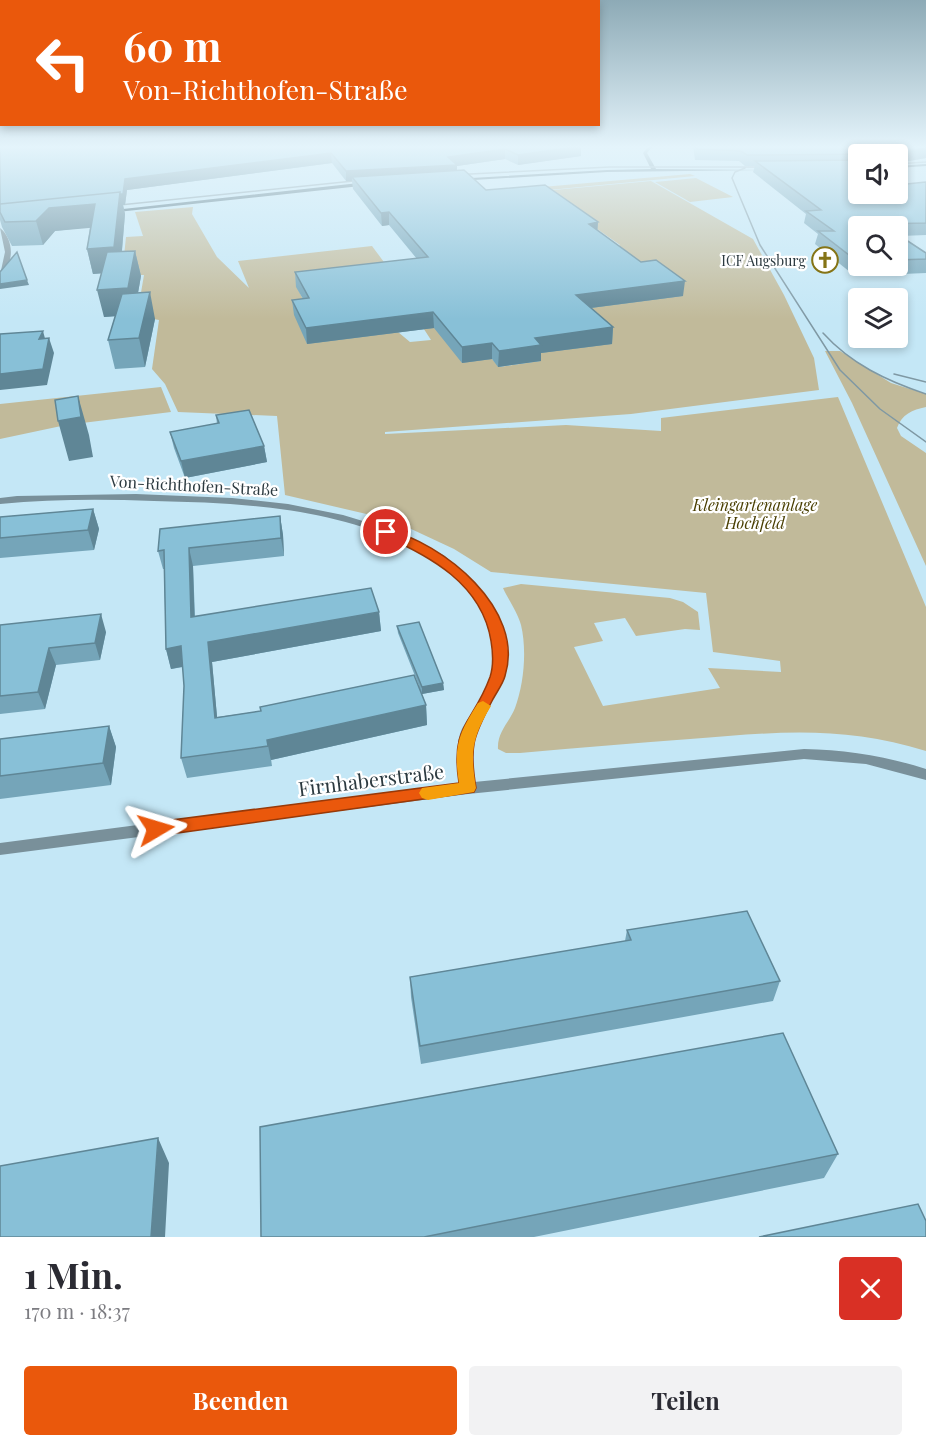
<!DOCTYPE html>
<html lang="de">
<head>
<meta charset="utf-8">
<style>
	:root { --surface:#fff; --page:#f2f2f3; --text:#2b2b33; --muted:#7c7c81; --accent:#ea580c }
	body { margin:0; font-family:"Playfair Display",serif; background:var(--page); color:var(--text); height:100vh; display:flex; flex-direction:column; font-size:22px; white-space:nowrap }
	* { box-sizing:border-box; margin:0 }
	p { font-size:20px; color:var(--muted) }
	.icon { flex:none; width:33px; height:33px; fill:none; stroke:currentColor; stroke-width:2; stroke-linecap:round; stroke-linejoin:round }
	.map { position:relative; height:1237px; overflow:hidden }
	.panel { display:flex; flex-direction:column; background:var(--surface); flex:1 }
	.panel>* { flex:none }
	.banner { position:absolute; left:0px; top:0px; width:600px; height:126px; box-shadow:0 3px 9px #0003; background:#ea580c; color:#fff; overflow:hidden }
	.controls { position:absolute; left:848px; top:144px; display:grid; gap:12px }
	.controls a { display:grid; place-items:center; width:60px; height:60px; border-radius:6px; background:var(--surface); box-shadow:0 3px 9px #0003; font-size:30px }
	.pin { position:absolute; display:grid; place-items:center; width:51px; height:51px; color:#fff; margin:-26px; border:3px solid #fff; border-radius:50%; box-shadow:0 2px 6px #0007 }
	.me { position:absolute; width:66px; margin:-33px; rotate:83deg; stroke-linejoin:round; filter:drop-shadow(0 0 4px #0008) }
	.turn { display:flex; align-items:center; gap:21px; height:126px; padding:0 24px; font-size:27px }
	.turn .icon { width:78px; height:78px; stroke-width:2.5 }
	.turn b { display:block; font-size:42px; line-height:51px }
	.round { display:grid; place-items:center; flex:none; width:63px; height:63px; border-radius:6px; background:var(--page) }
	.overview { display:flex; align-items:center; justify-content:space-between; height:102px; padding:0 24px }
	h1 { font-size:36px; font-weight:700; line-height:45px }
	.button { display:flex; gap:12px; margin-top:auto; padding:12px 24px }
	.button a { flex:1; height:69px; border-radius:6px; background:var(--accent); color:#fff; font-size:24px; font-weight:700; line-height:69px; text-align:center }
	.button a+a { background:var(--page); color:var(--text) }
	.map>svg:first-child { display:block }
</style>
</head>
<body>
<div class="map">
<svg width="926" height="1237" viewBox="0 0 926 1237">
	<rect width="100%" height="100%" fill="#c4e7f6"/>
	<!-- green -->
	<path fill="#c1ba9a" d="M690 174 695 176 528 192H484Z
		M696 178 733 197 690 202 655 182Z
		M651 181 753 239 784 295 814 358 819 390 631 414 385 432V434L566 425 661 431V418L838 397 926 607V751C843 725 775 732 690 739 633 743 576 748 520 753H506L498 749C497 732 509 723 515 708 524 684 527 650 521 625 518 613 508 599 503 588L521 584 670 598 683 602 698 612 700 630 685 629 636 636 625 618 594 623 603 641 574 647 603 706 720 688 708 668 781 672 780 661 713 652 706 593 491 572 454 549 409 528 375 516 285 495 277 416 178 412 165 384 152 369 159 320 137 316 144 275H122L126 237 143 236 135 212 193 207 192 214 217 257 249 288 238 261 372 246 410 297 297 287 310 314 398 332 410 342 431 340 420 323 429 322 492 359 499 367 540 361 534 354 620 245 543 191Z
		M825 351H840L891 383 926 394V407C912 410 902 414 897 428L901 436 926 453V566L852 403Z
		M161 387 171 412 66 425 0 439V404Z"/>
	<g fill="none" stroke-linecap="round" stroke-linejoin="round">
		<!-- street -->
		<path fill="#79909a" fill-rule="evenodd" d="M0 228C14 239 15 264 0 275L5 252Z
			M136 494 232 498 288 504 343 515 399 532 445 556 480 588 503 633 505 644 506 664 501 683 474 734 471 754 474 782 804 749C846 750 886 756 926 769V780L866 764 804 759 468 794 0 855V843L460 783C458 767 455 750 460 734 463 724 471 715 476 707 489 686 499 658 491 633 482 604 462 581 438 562 431 557 422 553 414 549 336 507 241 503 154 501 103 499 51 499 0 504V498L17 496Z"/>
		<!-- secondary -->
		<path fill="#486a78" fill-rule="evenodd" d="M649 146H653L647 153 656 169 772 170 607 172 457 181 454 179 607 170 651 169 643 153Z
			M926 164V166L897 168V166Z
			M368 182 370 185 108 213 105 211Z"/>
		<!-- tram -->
		<path stroke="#7f98a3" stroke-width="1.5" d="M897 164 926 162
			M745 168 735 172 732 178 760 245 840 370 880 409 926 442
			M450 175 610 167H771
			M110 206 363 180
			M823 333C851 364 887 381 926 394
			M894 374 926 382"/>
	</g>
	<!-- wall -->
	<path fill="#75a5b9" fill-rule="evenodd" d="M0 146H581V156L518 165 505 159 457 166V171L486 190 598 222 597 230 683 296 591 308 613 327 612 344 541 353V361L498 367 492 359 462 363 434 328 307 344 294 315 292 300 303 299 296 287 295 272 417 259 389 225 382 226 353 189 352 181H346L332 163 127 190 125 205H123L125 214 122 251H135L141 276 138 293 155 319 145 367 115 369 108 340 115 316 104 317 102 273 93 274 87 249 90 227 55 231 43 245 12 246 2 227 0 220Z
		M693 146H926V158L897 163V154H858V194L926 182V235L901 236 926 253V273L855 276 815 244 818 234 804 223 806 214 753 172 755 166H745L739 161 695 160ZM858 226H897V266H858Z
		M216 415 264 446 267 462 185 478 174 448 170 432 217 424Z
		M93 509 99 529 94 550 0 558V517Z
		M280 516 283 535 284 556 193 566 195 616 379 612 381 631 212 662 217 717 261 711 419 686 398 633 397 626 443 683 444 690 422 694 426 705 427 725 271 760 272 766 187 778 181 758 184 686 183 667 171 669 166 649 164 569H163L158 551Z
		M0 625 106 632 100 660 56 665 45 709 0 714Z
		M109 726 116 747 111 785 0 799V739Z
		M627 930 780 981 773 1001 421 1064 411 997 410 977 625 941Z
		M838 1154 824 1178 534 1237H261Z"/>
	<!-- shaded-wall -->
	<path fill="#5f8696" d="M581 146V156L518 165V155Z
		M926 148V158L897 163V154H887Z
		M505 149V159L457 166V175L352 177V181H346V171Z
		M331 153 332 163 127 190 125 205H123L125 214 120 272 93 274 87 249 100 227 55 231 43 245 36 221 4 218 125 179Z
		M389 212V225L382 226 381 213Z
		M598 222 597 236 589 224Z
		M135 251 141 276 134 315 104 317 97 290Z
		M27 280 29 285 0 289V284Z
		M685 281 683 296 575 310 576 295Z
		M150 292 155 319 145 367 139 338Z
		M433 312 434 328 307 344 306 328Z
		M613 327 612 344 541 353V361L498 367 499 351 535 338Z
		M43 331 47 346 39 339Z
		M49 338 54 353 47 385 0 390V374Z
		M492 343V359L462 363V347Z
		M78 396 89 435 93 457 69 461 58 421Z
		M264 446 267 462 185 478 181 461Z
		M93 509 99 529 94 550 88 530Z
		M280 516 283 535 284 556 281 538Z
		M189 548 193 566 195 636 191 617Z
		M379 612 381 631 212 662 219 738 215 718 208 642Z
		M101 614 106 632 100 660 95 643Z
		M181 646 186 666 171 669 166 649Z
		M49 648 56 665 45 709 38 692Z
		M443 683 444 690 422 694V687Z
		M426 705 427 725 271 760 272 766 267 740Z
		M109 726 116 747 111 785 103 763Z
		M158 1138 169 1163 165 1237H151Z"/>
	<!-- building -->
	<path fill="#88c0d7" stroke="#5f8696" stroke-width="1.5" d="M0 146H581L518 155 505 149 448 157 457 165 346 171 331 153 125 179 123 194H120V192L0 204Z
		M696 146H926V148L887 154 747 155 741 151 697 149Z
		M858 160V194H897V185L926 182V223L883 224 886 226H858V262L818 231H834L806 211 821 210 755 161Z
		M464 170 486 190 545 185 598 222 589 224 641 262 656 260 685 281 576 295 613 327 535 338 541 345 499 351 492 343 462 347 433 312 306 328 292 300 309 298 295 272 428 257 389 212 381 213 352 177Z
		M120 192 114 247 87 249 95 204 49 208 36 221 5 222 0 212V204Z
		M897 234 926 253V259L897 260Z
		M135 251 128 288 97 290 107 252Z
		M17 252 27 280 0 284V272Z
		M150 292 139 338 108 340 122 294Z
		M43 331 39 339 49 338 43 369 0 374V334Z
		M78 396 81 417 58 421 55 400Z
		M249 410 264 446 181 461 170 432 219 423 216 415Z
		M93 509 88 530 0 538V517Z
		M280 516 281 538 189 548 191 617 371 588 379 612 208 642 215 718 261 711 260 707 414 675 426 705 267 740 268 746 181 758 184 686 181 646 166 649 164 550 158 551 160 529Z
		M101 614 95 643 49 648 38 692 0 696V625Z
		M419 622 443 683 422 687 397 626Z
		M109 726 103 763 0 776V739Z
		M747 911 780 981 420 1046 410 977 631 940 627 930Z
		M783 1033 838 1154 424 1237H261L260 1127Z
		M158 1138 151 1237H0V1166Z
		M918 1204 926 1221V1237H759Z"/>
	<!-- sky -->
	<linearGradient id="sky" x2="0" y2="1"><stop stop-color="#8daab6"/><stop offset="0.46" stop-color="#e4f4fb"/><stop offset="1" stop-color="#e4f4fb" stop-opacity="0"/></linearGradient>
	<rect width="926" height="319" fill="url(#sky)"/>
	<!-- route -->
	<path fill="#ea580c" stroke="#983908" stroke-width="1.5" d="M386 529C443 543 526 609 505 676 503 684 496 693 492 701 473 737 469 747 476 788L474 792 156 836 149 834 147 829 149 824 156 822 459 783C450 724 473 724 490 677 494 665 493 653 491 641 482 584 430 556 382 535L380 532Z"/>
	<!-- slow -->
	<path fill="#f59e0b" d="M483 701 491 706C472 738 470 751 476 788L474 792 428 800 422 798 419 793 422 788 459 783C453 746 459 733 478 703Z"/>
	<!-- icons -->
	<defs>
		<g id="church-ring" transform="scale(1.35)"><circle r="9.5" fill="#fff" stroke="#857416" stroke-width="1.5"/><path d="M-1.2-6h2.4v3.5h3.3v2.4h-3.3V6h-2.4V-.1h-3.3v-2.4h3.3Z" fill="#857416"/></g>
	</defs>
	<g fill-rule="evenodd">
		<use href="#church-ring" x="825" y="260"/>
	</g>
	<g text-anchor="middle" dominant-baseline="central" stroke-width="4.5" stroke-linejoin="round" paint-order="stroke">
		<!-- far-poi labels -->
		<g font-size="14" fill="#2c3a40" stroke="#fff" text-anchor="end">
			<text x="806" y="260">ICF Augsburg</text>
		</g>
		<!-- street labels -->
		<g font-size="16" fill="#2c3a40" stroke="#fff">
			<text transform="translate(194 485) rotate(3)">Von-Richthofen-Straße</text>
		</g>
		<!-- park labels -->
		<g font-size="16" font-style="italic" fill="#493e00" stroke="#fff">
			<text x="755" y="504">Kleingartenanlage<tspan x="755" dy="18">Hochfeld</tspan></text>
		</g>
		<!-- near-street labels -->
		<g font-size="20" fill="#2c3a40" stroke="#fff">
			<text transform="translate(371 779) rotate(-7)">Firnhaberstraße</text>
		</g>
	</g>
</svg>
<div class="controls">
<a><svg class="icon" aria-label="sound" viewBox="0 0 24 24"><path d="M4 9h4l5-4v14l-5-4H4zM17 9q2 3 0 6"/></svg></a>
<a><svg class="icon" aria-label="search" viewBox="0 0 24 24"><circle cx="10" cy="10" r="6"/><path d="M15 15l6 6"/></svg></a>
<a><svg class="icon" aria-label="layers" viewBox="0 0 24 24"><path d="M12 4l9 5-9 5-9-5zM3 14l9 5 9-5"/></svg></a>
</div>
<div class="pin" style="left:386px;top:532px;background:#d93025"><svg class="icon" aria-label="arrive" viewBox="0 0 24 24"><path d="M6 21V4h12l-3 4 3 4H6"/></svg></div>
<svg class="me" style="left:156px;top:829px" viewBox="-20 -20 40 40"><path d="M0-17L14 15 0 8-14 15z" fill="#ea580c" stroke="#fff" stroke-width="4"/></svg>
<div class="banner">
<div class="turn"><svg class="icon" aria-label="left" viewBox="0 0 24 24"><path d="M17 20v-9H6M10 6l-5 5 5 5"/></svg><div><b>60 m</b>Von-Richthofen-Straße</div></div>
</div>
</div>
<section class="panel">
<div class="overview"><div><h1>1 Min.</h1><p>170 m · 18:37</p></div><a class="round" style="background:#d93025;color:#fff"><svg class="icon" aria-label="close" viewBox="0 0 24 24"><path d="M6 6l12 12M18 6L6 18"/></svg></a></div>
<div class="button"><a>Beenden</a><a>Teilen</a></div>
</section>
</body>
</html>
